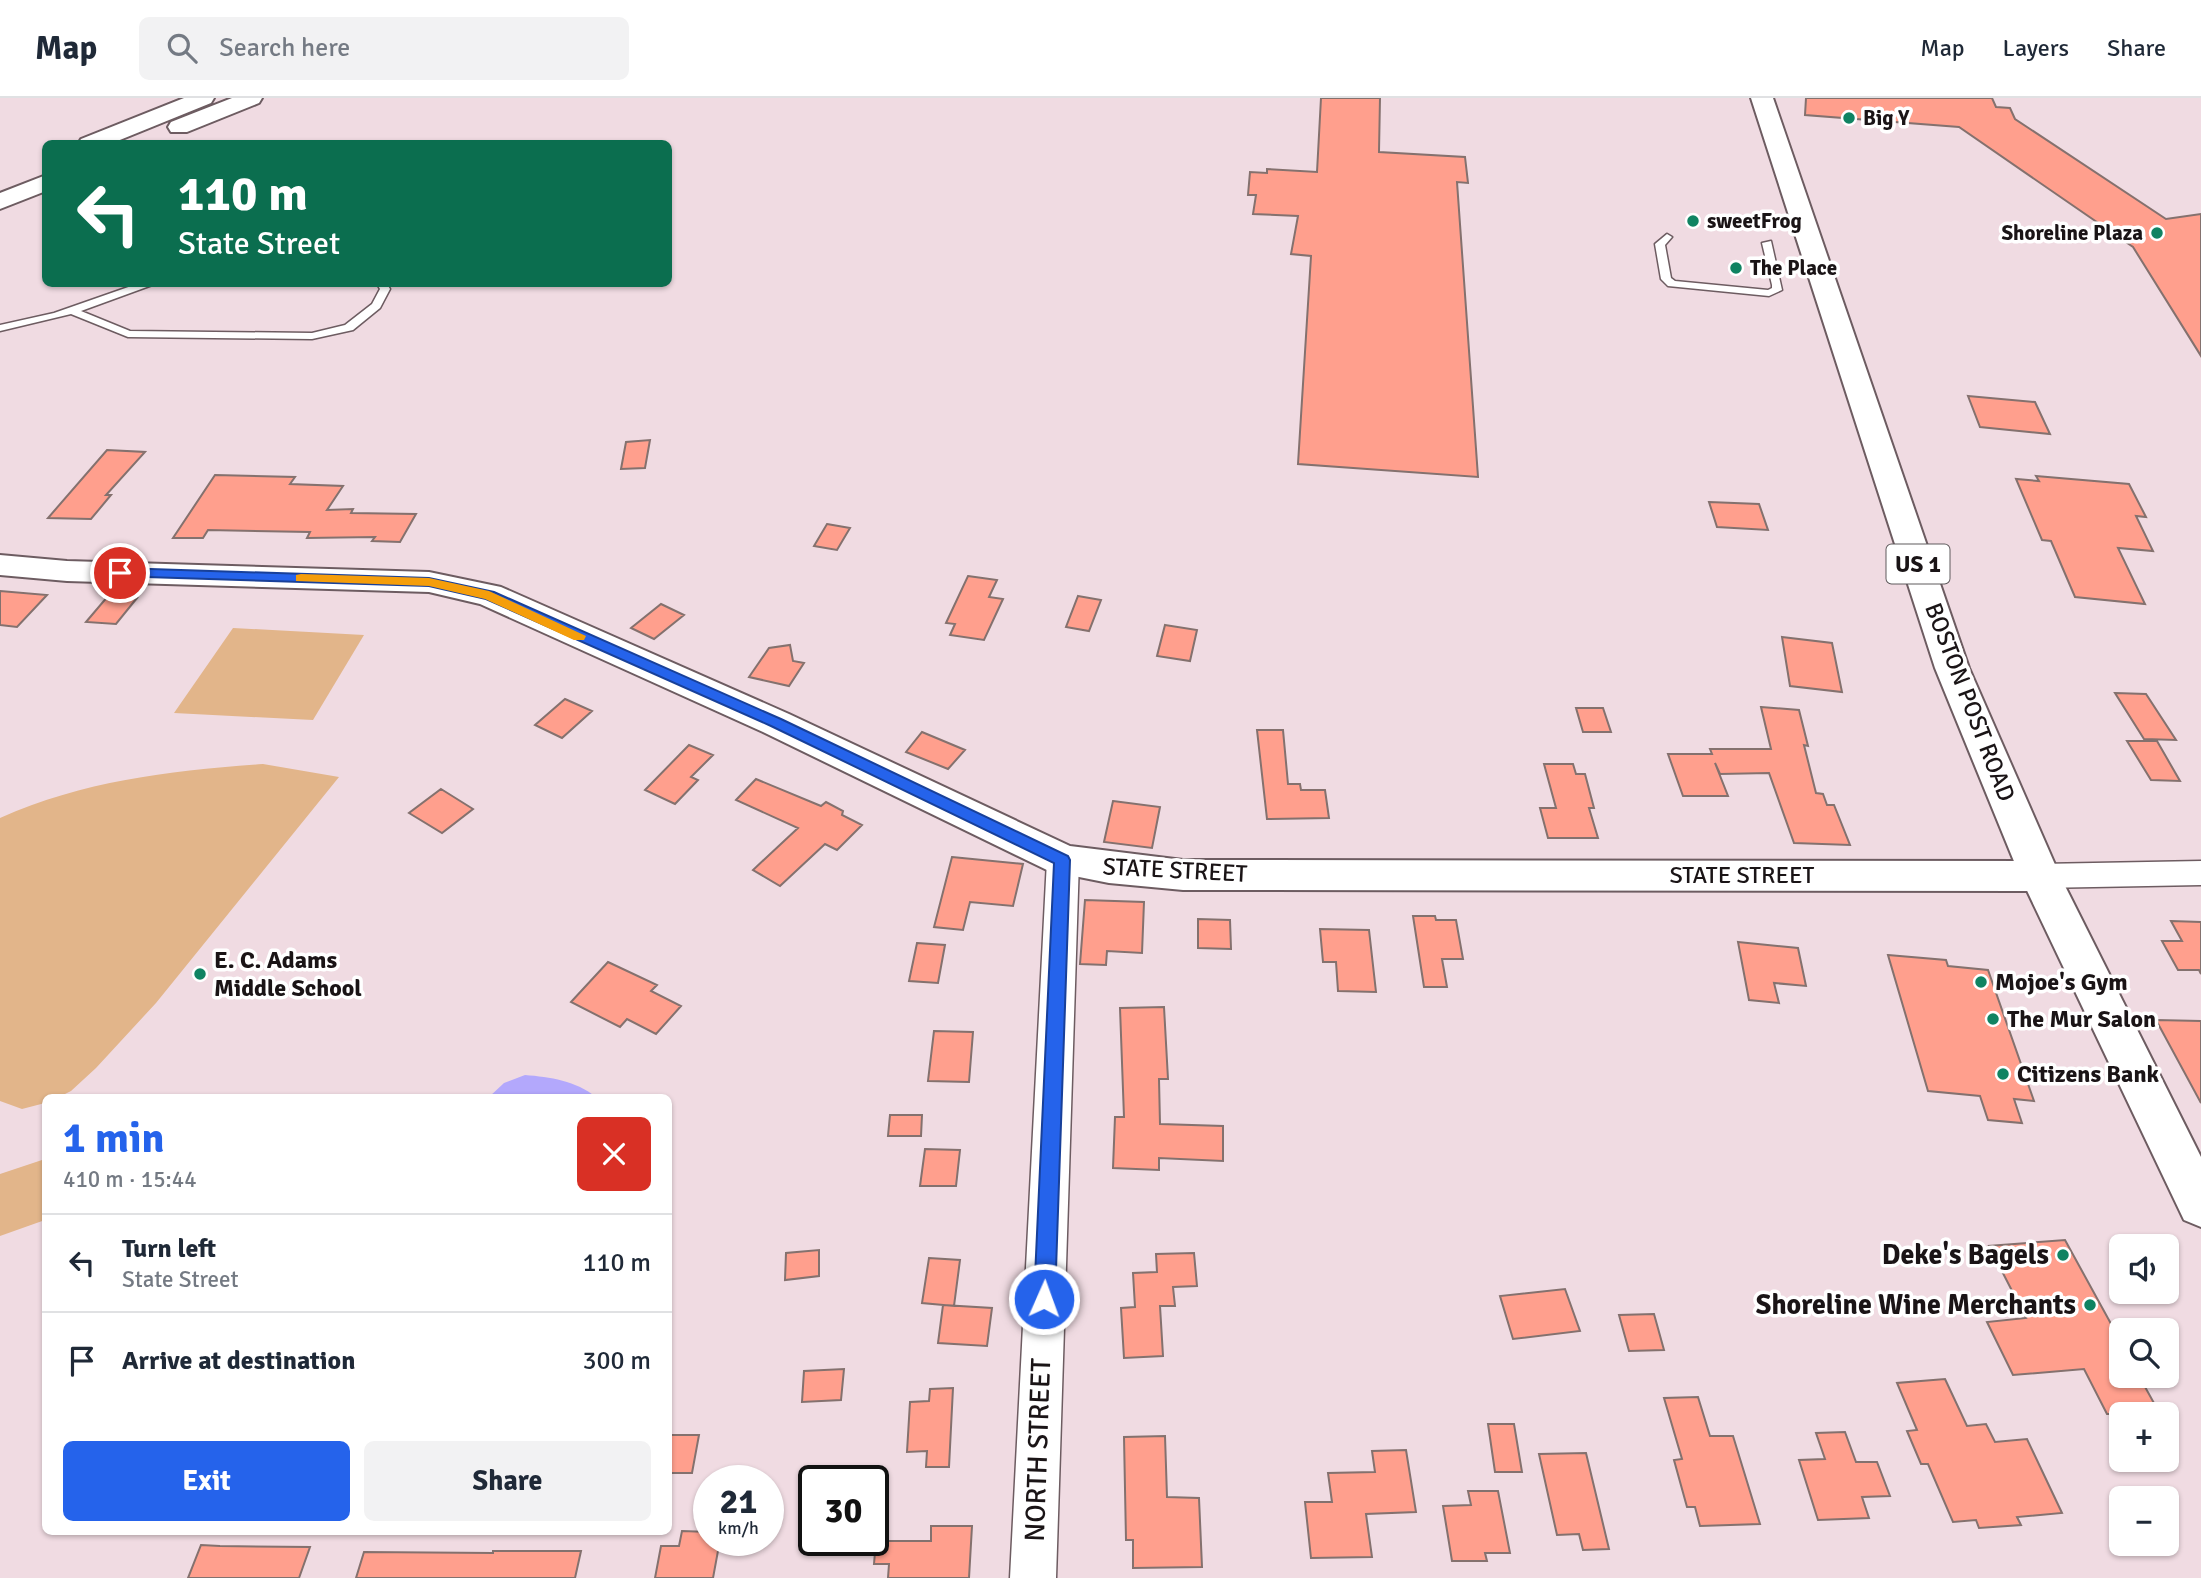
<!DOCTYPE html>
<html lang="en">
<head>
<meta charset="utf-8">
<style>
	:root { --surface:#fff; --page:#f2f2f3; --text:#1f2937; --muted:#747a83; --line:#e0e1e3; --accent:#2563eb }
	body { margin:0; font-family:Signika,sans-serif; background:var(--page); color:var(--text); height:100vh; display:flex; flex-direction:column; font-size:26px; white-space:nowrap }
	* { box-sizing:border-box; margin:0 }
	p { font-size:23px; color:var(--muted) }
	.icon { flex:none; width:38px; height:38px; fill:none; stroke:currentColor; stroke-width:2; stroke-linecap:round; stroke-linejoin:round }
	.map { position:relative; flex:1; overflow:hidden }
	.details { position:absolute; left:42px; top:996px; width:630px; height:441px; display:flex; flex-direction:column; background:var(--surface); border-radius:10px; box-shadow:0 2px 5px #0004 }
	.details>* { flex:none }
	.guide { position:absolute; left:42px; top:42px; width:630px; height:147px; border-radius:10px; box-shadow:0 2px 5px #0004; background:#0b6e4f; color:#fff; overflow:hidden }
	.controls { position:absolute; left:2109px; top:1136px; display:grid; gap:14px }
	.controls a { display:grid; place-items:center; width:70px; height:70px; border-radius:10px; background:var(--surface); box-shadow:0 2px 5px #0004; font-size:35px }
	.speed { position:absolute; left:693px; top:1367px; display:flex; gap:14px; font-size:35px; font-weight:700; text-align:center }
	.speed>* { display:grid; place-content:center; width:91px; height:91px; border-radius:50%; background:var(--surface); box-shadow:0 2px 5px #0004; line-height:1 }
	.speed small { font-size:18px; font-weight:400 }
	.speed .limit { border:4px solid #111; border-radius:10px; background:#fff; color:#111 }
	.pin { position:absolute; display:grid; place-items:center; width:60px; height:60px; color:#fff; margin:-30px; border:4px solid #fff; border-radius:50%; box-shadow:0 2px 7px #0007 }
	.me { position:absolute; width:77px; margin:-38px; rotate:2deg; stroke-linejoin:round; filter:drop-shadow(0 0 5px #0008) }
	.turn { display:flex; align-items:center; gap:24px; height:147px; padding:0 21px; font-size:32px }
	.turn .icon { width:91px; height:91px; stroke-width:2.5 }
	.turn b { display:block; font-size:49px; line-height:60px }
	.round { display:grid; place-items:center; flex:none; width:74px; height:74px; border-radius:10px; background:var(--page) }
	.headline { display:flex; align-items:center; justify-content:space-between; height:119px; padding:0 21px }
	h1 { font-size:42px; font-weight:800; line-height:52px; color:var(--accent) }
	.primary-button { display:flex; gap:14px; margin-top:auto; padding:14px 21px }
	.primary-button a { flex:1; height:80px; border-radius:10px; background:var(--accent); color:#fff; font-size:28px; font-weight:800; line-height:80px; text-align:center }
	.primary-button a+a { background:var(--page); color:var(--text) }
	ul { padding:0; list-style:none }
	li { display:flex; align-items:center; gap:21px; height:98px; padding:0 21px; border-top:2px solid var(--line) }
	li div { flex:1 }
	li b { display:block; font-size:26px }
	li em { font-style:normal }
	header { display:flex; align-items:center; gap:42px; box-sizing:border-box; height:98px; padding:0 35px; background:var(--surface); border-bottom:2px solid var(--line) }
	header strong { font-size:33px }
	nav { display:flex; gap:38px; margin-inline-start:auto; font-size:24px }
	.search { width:490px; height:63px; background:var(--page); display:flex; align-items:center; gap:18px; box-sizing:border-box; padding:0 24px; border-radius:10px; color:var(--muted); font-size:26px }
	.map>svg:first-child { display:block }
</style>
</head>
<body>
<header>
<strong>Map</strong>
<div class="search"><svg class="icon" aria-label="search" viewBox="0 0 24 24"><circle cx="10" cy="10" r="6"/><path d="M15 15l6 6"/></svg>Search here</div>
<nav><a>Map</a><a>Layers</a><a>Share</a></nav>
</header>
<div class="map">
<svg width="2201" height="1480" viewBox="0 0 2201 1480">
	<rect width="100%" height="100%" fill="#f0dbe2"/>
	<!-- green -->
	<path fill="#e2b58a" d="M233 530 364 537 313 622 174 615Z
		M263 666 339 679 156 905 96 970 71 993 59 999H46L45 1005 22 1011 0 1003V720C86 682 170 673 263 666Z
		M45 1061V1122L0 1138V1076Z"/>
	<!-- water -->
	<path fill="#b3a8fc" d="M525 977C550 979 576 983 596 999H489L504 985Z"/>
	<!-- building -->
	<path fill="#ff9f8d" stroke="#84716e" stroke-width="2" d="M1321 0H1380L1379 54 1465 59 1468 85 1457 84 1478 379 1298 366 1311 158 1291 156 1298 118 1253 116 1256 97H1248L1250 74 1267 75V71L1317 74Z
		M1806 0H1992L1996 9 2010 10 2015 21 2166 121 2201 116V258L2133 149 1959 29 1805 17Z
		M1968 298 2035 304 2050 336 1980 329Z
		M650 342 645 370 621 371 626 344Z
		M107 352 145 354 106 397H111L91 421 48 420Z
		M215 377 295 379 290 386 343 388 327 412 353 411 351 415 416 416 400 444 372 443 375 439 307 440 310 434 208 432 203 440H173Z
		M2036 378 2129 386 2146 419 2136 418 2153 453 2118 450 2145 506 2075 499 2051 443 2042 442 2016 381 2039 383Z
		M1709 404 1759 406 1768 432 1717 429Z
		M827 426 850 430 837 452 814 448Z
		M968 478 997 482 989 499 1003 501 984 542 950 537 955 526 946 525Z
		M0 493 47 497 17 529 0 527Z
		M108 498 137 500 116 526 86 524Z
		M1078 498 1101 502 1089 533 1066 529Z
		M661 506 684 517 654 541 631 530Z
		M1165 527 1197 532 1190 563 1157 558Z
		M1782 539 1832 545 1842 594 1790 588Z
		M790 547 793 563 804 565 789 588 749 579 769 550Z
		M2115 595 2146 596 2176 642 2144 641Z
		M565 601 592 613 562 640 535 627Z
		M1761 609 1799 612 1808 648 1804 647 1816 695 1823 696 1827 707H1834L1850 747 1794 745 1769 675 1720 676 1715 665 1728 698H1683L1668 656H1712L1710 651H1771Z
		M1576 610H1603L1611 634H1583Z
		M1257 632H1283L1288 686H1300L1301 692H1325L1329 720 1267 721Z
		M922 634 965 652 948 671 906 654Z
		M2127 643H2157L2180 683 2151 682Z
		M689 647 713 657 691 679 698 682 675 706 645 692Z
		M1544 666H1573L1576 676H1585L1594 710H1589L1598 740H1548L1540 710H1556Z
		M756 681 821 708 826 704 843 713 842 717 862 727 837 752 825 746 780 788 753 772 798 730 736 702Z
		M441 691 473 711 442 735 409 715Z
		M1113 703 1160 709 1152 750 1104 744Z
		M952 759 1023 766 1013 808 970 804 963 832 934 829Z
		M1085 802 1144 804 1142 855 1107 853 1106 867 1080 866Z
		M1413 818H1435L1436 822H1456L1463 861H1442L1447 889H1424Z
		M1198 821 1230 822 1231 851 1198 850Z
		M2171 823 2201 824V876L2199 872H2178L2162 843H2182Z
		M1320 831 1369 832 1376 894 1338 893 1336 864H1323Z
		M1738 844 1798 850 1806 888 1774 885 1779 905 1749 902Z
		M917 845 945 847 938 885 909 883Z
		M1888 857 1946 862 1948 868 1988 872 2034 1003 2014 1001 2022 1025 1988 1022 1980 998 1928 993Z
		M608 864 657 887 651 893 681 908 656 936 627 921 620 929 571 904Z
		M1164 909 1168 981H1159L1160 1026 1223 1028V1063L1159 1060V1072L1113 1070 1115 1019H1124L1120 910Z
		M2156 922 2201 923V1005Z
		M934 933 973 934 969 984 928 983Z
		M890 1017H922L921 1038H888Z
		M925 1051 960 1052 956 1088H920Z
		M2065 1142 2121 1244V1278H2139L2160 1316H2107L2084 1271 2013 1277 1987 1224 2026 1220 1989 1148Z
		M819 1152V1178L785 1182 786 1155Z
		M1194 1155 1197 1188 1173 1189 1175 1208H1160L1163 1258 1124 1260 1121 1210 1135 1209 1133 1175 1157 1174 1156 1156Z
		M929 1160 960 1162 954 1208 922 1205Z
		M1565 1191 1580 1233 1513 1241 1500 1198Z
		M943 1207 992 1210 987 1248 938 1245Z
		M1654 1216 1664 1252 1629 1253 1619 1217Z
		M844 1271 841 1302 802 1304 804 1273Z
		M1945 1281 1967 1328 1986 1326 1995 1344 2027 1341 2062 1415 2017 1419 2021 1427 1979 1430 1976 1422 1953 1424 1928 1366H1921L1907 1333 1917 1332 1897 1285Z
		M953 1290 949 1369H926L927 1353 907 1354 910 1304 929 1303 930 1291Z
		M1698 1299 1710 1338H1733L1760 1426 1700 1428 1695 1409H1687L1674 1362 1682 1361 1664 1300Z
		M1488 1326H1514L1522 1374H1495Z
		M1845 1334 1856 1364H1877L1890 1398 1862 1399 1869 1420 1818 1422 1799 1362 1825 1361 1816 1335Z
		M668 1337H699L692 1375H668Z
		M1165 1338 1167 1399 1199 1400 1202 1469 1133 1470V1442H1126L1124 1339Z
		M1406 1352 1416 1414 1366 1416 1372 1459 1311 1460 1305 1404H1332L1328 1375 1375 1374 1372 1353Z
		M1586 1355 1609 1451 1583 1452 1579 1436 1557 1437 1539 1356Z
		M1468 1393H1498L1510 1455H1485L1487 1463H1452L1443 1408 1471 1407Z
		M931 1428H972L969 1480H888L889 1466H874L876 1443H931Z
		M682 1433 709 1434V1442H720L713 1480H655L661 1448H679Z
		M201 1447 220 1448 310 1449 299 1480H188Z
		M493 1453H581L575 1480H356L364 1454 493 1455Z"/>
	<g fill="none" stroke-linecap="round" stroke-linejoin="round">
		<!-- service casing -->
		<g stroke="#6d5c61" stroke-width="3">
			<path id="service" d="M1667 136 1672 139 1665 147 1671 180 1675 183 1768 192 1772 190V187L1762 145 1771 143 1782 192 1769 198 1668 188 1661 181 1655 146Z
				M137 186H155L81 213 130 233 312 235 345 227 372 206 380 191 377 186H387L390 191 380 210 353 232 312 241 128 239 71 216 0 233V227L54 215Z"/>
		</g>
		<!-- minor casing -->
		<g stroke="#6d5c61" stroke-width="3">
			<path id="minor" d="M1063 750 1074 753 1079 762 1056 1480H1010L1047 762 1052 753Z
				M2201 763V787L2040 790 2029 787 2024 778 2029 769 2040 766Z"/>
		</g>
		<!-- tertiary casing -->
		<g stroke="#6d5c61" stroke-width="4">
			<path id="tertiary" d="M0 457 67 463 429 474 501 489 789 616 1070 748 1183 762 2040 763 2054 767 2060 778 2054 789 2040 793 1183 792 1109 785 1049 773 763 634 480 506 429 494 67 483 0 477Z"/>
		</g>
		<!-- primary casing -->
		<g stroke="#6d5c61" stroke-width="4">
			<path id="primary" d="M1751 0H1773L1969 570 2060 778 2201 1059V1129L2184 1122 2020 778 1935 570Z"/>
		</g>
		<!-- motorway casing -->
		<g stroke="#6d5c61" stroke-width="4">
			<path id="motorway" d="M184 0H214L211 5 110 46H78L81 41Z
				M232 0H262L259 5 187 34H171L168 29 171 24Z
				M46 77V93L0 111V95Z"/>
		</g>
		<!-- service -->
		<use href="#service" fill="#fff" fill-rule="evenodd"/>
		<!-- minor -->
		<use href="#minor" fill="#fff" fill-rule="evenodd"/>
		<!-- tertiary -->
		<use href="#tertiary" fill="#fff" fill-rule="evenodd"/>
		<!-- primary -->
		<use href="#primary" fill="#fff" fill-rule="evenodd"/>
		<!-- motorway -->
		<use href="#motorway" fill="#fff" fill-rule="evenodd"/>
	</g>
	<!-- route -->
	<path fill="#2563eb" stroke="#184099" stroke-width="2" d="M120 470 429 480 494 494 781 621 1068 758 1070 762 1055 1201 1052 1208 1044 1211 1037 1208 1034 1201 1054 765 771 628 486 501 429 488 115 478 113 475Z"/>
	<!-- slow -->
	<path fill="#f59e0b" d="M301 476 429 480 489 493 586 538 584 542H574L485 501 429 488 296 483V477Z"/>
	<!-- markers -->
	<g fill="#108362" stroke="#fff" stroke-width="2.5">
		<circle cx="1849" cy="20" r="7"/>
		<circle cx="1693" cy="123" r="7"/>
		<circle cx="2157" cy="135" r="7"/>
		<circle cx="1736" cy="170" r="7"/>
		<circle cx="200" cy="876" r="7"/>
		<circle cx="1981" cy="884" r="7"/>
		<circle cx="1993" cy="921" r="7"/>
		<circle cx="2003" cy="976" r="7"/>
		<circle cx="2063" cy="1157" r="7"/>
		<circle cx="2090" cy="1207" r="7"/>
	</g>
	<g text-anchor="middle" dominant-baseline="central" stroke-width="7" stroke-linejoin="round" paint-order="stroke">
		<!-- far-poi labels -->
		<g font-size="21" font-weight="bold" fill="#1a1416" stroke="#fff" text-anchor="start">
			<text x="1863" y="20">Big Y</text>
			<text x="1707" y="123">sweetFrog</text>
			<text x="2143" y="135" text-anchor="end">Shoreline Plaza</text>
			<text x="1750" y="170">The Place</text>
		</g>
		<!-- shield labels -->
		<rect fill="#fff" stroke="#5f5a5c" stroke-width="2" x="1886.5" y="446.5" width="63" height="39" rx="5"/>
		<g font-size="23" font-weight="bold" fill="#1a1416">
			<text x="1918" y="466">US 1</text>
		</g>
		<!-- street labels -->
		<g font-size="24" fill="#1a1416" stroke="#fff">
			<text transform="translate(1970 604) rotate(69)">BOSTON POST ROAD</text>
			<text transform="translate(1175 772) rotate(3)">STATE STREET</text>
			<text x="1742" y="777">STATE STREET</text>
		</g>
		<!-- poi labels -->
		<g font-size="24" font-weight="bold" fill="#1a1416" stroke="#fff" text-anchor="start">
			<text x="214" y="862">E. C. Adams<tspan x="214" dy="28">Middle School</tspan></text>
			<text x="1995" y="884">Mojoe's Gym</text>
			<text x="2007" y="921">The Mur Salon</text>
			<text x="2017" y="976">Citizens Bank</text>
		</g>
		<!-- near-poi labels -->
		<g font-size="28" font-weight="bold" fill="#1a1416" stroke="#fff" text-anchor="end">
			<text x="2049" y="1157">Deke's Bagels</text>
			<text x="2076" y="1207">Shoreline Wine Merchants</text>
		</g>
		<!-- near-street labels -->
		<g font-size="28" fill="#1a1416" stroke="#fff">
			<text transform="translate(1038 1352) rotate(-88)">NORTH STREET</text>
		</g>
	</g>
</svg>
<div class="controls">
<a><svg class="icon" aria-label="sound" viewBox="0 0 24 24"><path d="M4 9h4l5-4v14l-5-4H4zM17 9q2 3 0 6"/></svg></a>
<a><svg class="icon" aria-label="search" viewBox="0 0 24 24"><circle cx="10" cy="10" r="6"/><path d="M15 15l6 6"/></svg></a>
<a>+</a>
<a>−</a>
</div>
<div class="speed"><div>21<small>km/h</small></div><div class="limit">30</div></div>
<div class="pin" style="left:120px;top:475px;background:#d93025"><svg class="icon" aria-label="arrive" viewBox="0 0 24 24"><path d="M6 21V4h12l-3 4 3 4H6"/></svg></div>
<svg class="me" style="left:1044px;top:1201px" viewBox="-20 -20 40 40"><circle r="17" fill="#2563eb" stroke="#fff" stroke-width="3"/><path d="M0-11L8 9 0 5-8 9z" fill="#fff"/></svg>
<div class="guide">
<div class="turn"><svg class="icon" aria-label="left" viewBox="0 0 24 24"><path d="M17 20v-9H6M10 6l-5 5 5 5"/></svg><div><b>110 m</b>State Street</div></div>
</div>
<section class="details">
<div class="headline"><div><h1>1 min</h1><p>410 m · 15:44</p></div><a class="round" style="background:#d93025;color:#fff"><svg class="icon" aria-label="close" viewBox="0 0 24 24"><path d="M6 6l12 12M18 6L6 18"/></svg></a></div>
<ul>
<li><svg class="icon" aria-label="left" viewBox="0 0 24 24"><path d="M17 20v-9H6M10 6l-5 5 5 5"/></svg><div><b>Turn left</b><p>State Street</p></div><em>110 m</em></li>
<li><svg class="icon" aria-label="arrive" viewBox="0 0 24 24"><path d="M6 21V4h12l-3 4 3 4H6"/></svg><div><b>Arrive at destination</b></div><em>300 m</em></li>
</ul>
<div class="primary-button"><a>Exit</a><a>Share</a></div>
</section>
</div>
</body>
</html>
